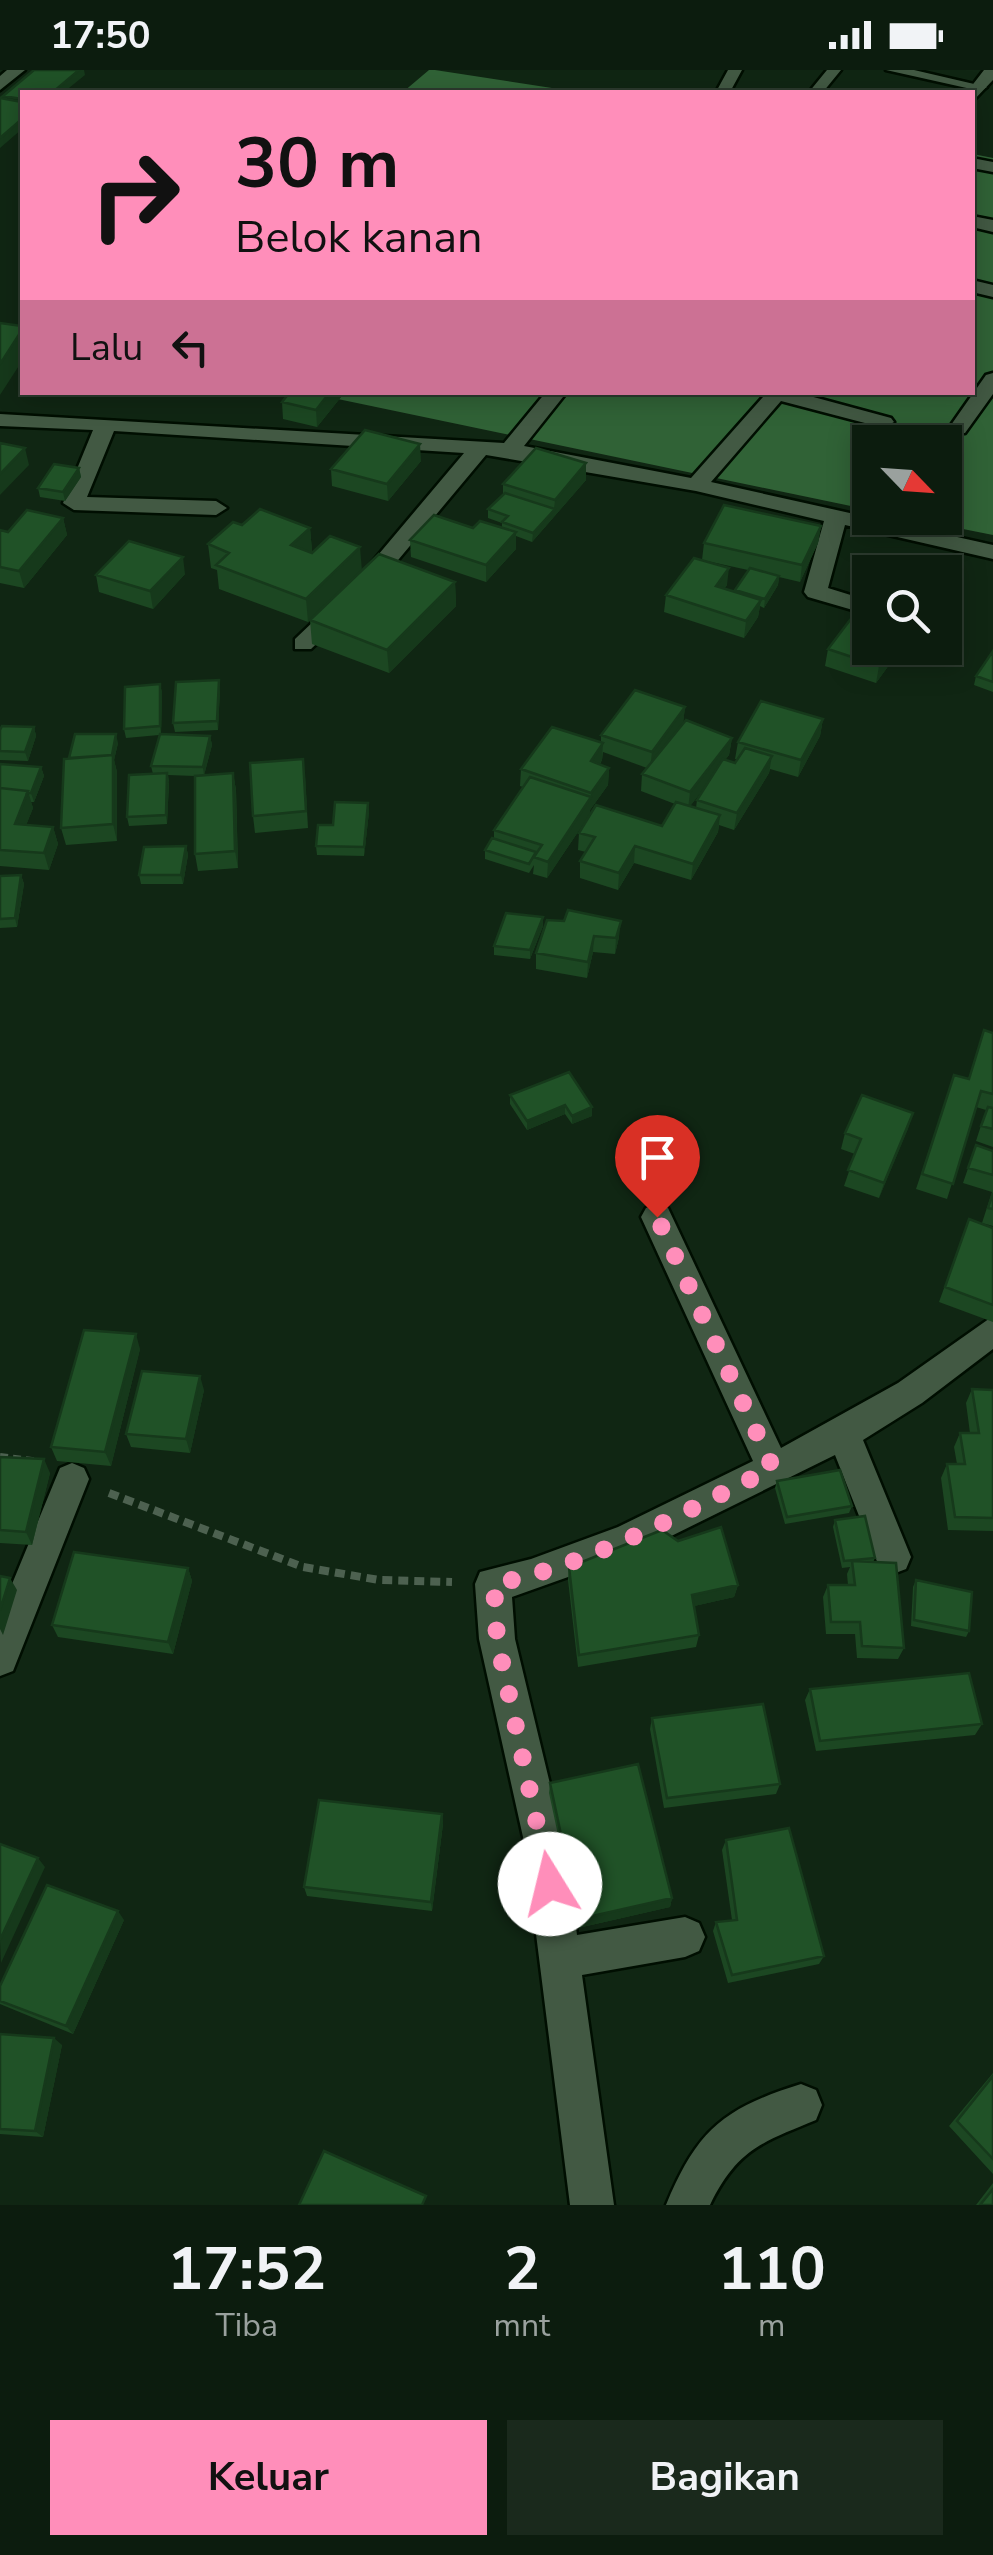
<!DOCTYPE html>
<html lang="id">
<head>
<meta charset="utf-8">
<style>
	:root { --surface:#0c1c0e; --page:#1a291c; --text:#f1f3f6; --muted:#9aa19e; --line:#2c3a2e; --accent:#ff8eba }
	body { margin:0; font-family:"Nunito Sans",sans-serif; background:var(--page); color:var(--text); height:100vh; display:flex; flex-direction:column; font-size:38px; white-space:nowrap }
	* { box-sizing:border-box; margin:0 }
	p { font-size:32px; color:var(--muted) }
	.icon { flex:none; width:55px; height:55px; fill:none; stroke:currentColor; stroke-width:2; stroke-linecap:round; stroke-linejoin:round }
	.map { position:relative; height:2135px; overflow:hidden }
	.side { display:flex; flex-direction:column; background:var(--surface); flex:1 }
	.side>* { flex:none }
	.hud { position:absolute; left:20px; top:20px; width:955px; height:305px; border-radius:0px; box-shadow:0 5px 25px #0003,0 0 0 2px var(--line); background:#ff8eba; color:#111; overflow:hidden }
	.needle { width:65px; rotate:115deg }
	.tools { position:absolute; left:852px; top:355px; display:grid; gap:20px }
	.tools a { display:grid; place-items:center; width:110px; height:110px; border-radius:0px; background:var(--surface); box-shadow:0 5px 25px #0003,0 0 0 2px var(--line); font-size:50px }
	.pin { position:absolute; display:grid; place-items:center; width:85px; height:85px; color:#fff; margin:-102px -42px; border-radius:50% 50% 50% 0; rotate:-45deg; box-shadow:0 0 10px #0007 }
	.pin .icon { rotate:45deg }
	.me { position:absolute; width:110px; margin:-55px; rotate:351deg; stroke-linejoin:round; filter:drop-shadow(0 0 8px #0008) }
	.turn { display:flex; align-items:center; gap:35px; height:210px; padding:0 50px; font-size:45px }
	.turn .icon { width:130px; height:130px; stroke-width:2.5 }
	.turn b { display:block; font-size:70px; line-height:85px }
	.then { display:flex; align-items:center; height:95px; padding:0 50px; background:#0003; gap:20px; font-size:38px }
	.eta { display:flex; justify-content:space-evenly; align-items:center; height:170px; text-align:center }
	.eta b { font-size:60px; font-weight:700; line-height:70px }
	.button { display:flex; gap:20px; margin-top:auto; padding:20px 50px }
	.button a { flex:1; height:115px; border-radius:0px; background:var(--accent); color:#111; font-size:40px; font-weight:700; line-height:115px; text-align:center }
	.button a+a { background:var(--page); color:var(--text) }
	.status { display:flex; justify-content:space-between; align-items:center; height:70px; padding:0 50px; background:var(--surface); direction:ltr }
	.status svg { height:28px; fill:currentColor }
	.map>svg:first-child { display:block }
</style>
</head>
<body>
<div class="status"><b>17:50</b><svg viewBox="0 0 49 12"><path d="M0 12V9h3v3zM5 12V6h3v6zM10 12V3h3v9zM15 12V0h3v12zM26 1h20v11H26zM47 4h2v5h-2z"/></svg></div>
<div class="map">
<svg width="993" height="2135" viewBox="0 0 993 2135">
	<rect width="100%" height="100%" fill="#102613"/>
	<!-- forest -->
	<path fill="#306236" d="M429 0H435L578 22H403Z
		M973 84 993 88V465L908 448H945V372H870V440L309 323 972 322Z"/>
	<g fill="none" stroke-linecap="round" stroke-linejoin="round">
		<!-- lane casing -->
		<g stroke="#000e01" stroke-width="5">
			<path id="lane" d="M728 0H742L730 22H716Z
				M827 0H841L823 22H809Z
				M886 0H914L987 17 980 21Z"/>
		</g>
		<!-- street casing -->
		<g stroke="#000e01" stroke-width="5">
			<path id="street" d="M7 0H25L0 20V6Z
				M984 0H993V10L972 32V22H967Z
				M972 88 993 92V102L972 98Z
				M972 146 993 150V162L972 157Z
				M972 210 993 215V227L972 222Z
				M993 303V324L965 363H951V355L986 305Z
				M546 322H567L524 376 691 408 763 327 759 322H795L891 348 894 352 884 358 781 331 711 412 993 475V489L845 455 828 518 870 531V545L808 527 804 522 824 451 696 421 486 385 373 520 311 579H295V569L357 510 464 383 114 361 87 427 216 431 227 438 216 445 74 440 63 433 93 360 0 356V344L504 373Z
				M657 1134 668 1138 781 1378 898 1313 993 1246V1279L922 1333 863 1370 911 1487 906 1499 893 1504 880 1499 835 1385 641 1481 512 1527 515 1569 565 1776 577 1865 685 1847 699 1853 705 1867 699 1881 685 1887 582 1905 614 2135H570L525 1776 479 1569 475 1514 480 1502 531 1489 618 1457 753 1391 641 1147 646 1138Z
				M72 1393 84 1398 89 1409 13 1601 0 1606V1543L60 1398Z
				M801 2014 816 2020 822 2035 816 2050C763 2072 737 2079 710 2135H666C697 2060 724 2038 801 2014Z"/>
		</g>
		<!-- path-far1 -->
		<path stroke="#4d6150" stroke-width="6" stroke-dasharray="8 5" stroke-linecap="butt" d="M0 1386 39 1391"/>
		<!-- path -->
		<path stroke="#4d6150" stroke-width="8" stroke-dasharray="10 6" stroke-linecap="butt" d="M109 1423 303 1497 379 1510 452 1512"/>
		<!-- lane -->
		<use href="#lane" fill="#425943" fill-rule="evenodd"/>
		<!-- street -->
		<use href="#street" fill="#425943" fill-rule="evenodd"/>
	</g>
	<!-- wall -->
	<path fill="#1c4722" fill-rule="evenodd" d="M345 322 317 357 283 349 282 332Z
		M421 391 388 431 332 416 331 399Z
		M79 398 81 407 65 431 40 427 38 418Z
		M586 410 532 472 516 466V479L486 512 411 487 410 470 473 458H502V453L488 448V439L503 425V414Z
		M63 448 67 465 24 518 0 513V460L8 462Z
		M242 455 310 458 312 481 311 483 362 501 455 512 456 536 389 603 312 574 310 550 308 552 219 519 217 500 211 498 208 474Z
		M821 456 818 473 800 512 779 507 778 515 764 538 760 536 758 547 744 568 664 542 666 525 727 515 724 519 735 522 748 500 702 490 704 473Z
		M185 504 153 539 99 522 96 505Z
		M898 578 897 584 876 613 825 596 828 579Z
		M993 581V622L974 615 976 606Z
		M160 614 162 623 161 664 210 666 212 675 204 705 233 703 236 720 238 798 198 801 195 784V706L168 705 169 712 167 754 129 756 127 747 153 704 151 696 159 665 126 668 124 659Z
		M220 619 218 660 175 662 173 653Z
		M685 637 683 653 732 668 729 685 725 690 735 693 737 689H735L738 672 823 649 820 666 798 707 770 699 769 703 734 760 719 755 718 762 691 810 634 793 618 820 580 808V791L586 782 578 780 579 763 662 756 675 734 641 721 642 704 647 698 603 682 602 690 600 694 609 698 608 715 590 740V744L547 808 533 804 534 795 529 803 485 789V780L494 769V760L523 717 520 716 521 699 601 672V665ZM709 712 697 730 696 738 690 736Z
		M34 657 36 666 28 691 0 690V660Z
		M118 673 114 690 117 702V771L66 775 61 758 69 688Z
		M0 694 41 697 44 706 34 732H31L33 738 26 755 53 757 58 774 49 800 0 796Z
		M305 706 308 758 255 763 253 746Z
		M368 733 369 742 364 786 317 785 316 776 333 755Z
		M186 776 188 785 183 814H141L139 805Z
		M21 805 24 814 17 857 0 858V806Z
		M547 850 619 867 615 884 593 882 587 908 536 899V883Z
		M543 856 530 889 494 885V876Z
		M993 963V1077L976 1071 986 1040 976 1037 947 1129 916 1119 954 1005 968 1009Z
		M510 1025 592 1037V1046L572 1054 565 1044 527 1060 510 1034Z
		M913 1043 879 1128 844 1116 855 1084 841 1079 845 1063Z
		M976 1075 993 1081V1156L982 1153 992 1122 963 1113Z
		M969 1149 993 1158V1252L939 1232Z
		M140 1279 111 1396 57 1391 51 1377Z
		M972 1319 993 1320V1461L948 1460 941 1408 947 1394H957L954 1377 960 1363H970L966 1333Z
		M204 1320 190 1383 131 1377 126 1364Z
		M0 1387 50 1403 32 1475 0 1473Z
		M777 1411 852 1436 849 1443 785 1454 775 1418Z
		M835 1450 875 1488 873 1492 904 1578 898 1589 857 1588 855 1564H826L823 1527 828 1515H848L847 1504 850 1497 842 1498 833 1457Z
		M569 1497 738 1515 734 1527 694 1536 699 1565 696 1577 578 1597 568 1510Z
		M188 1498 192 1511 173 1584 58 1567 52 1555Z
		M916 1510 969 1561 966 1567 911 1556 913 1517Z
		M810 1619 982 1654 975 1665 816 1681 805 1630Z
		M652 1648 780 1714 776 1724 664 1738 650 1659Z
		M550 1713 672 1828 670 1837 578 1858 549 1723Z
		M442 1744 443 1754 432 1841 307 1826 304 1817Z
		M726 1770 824 1886 819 1894 728 1913 713 1861 716 1852 732 1850 722 1780Z
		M124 1850 73 1964 0 1934V1916Z
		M0 1964 62 1975 43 2067 0 2064Z
		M993 2003V2104L949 2056Z
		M993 2113V2135H976Z"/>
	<!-- shaded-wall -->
	<path fill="#16391b" d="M79 0H84L85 5 64 22H53Z
		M22 49V59L0 78V68Z
		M22 260V291L0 325V294Z
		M330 322H345L317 357 316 340Z
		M420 374 421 391 388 431 387 414Z
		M25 378 29 395 0 425V404Z
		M586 393V410L532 472 533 463 554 439 555 430Z
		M79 398 81 407 65 431 63 422Z
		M63 448 67 465 24 518 19 501Z
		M821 456 818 473 800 512 802 495Z
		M310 458 312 481 293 499 291 475Z
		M516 462V479L486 512V495Z
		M360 477 362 501 308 552 306 529Z
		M183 487 185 504 153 539 150 521Z
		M729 498 727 515 714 533 716 516Z
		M779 506 778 515 764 538 765 529Z
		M455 512 456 536 389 603 387 580Z
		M761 530 758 547 744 568 746 551Z
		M893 578H898L897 584 876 613 879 596Z
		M219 610 220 619 218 660 217 651Z
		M160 614 162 623 161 665 160 656Z
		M685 637 683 654 650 699 652 682Z
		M823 649 820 666 798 707 801 690Z
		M34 657 36 666 28 691 25 682Z
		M116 664 118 673 114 690 117 702V771L113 754 111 689Z
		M210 666 212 675 204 706 203 697Z
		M732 668 729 685 688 739 690 722Z
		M603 673 602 690 590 708 591 691Z
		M772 686 769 703 734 760 737 743Z
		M41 697 44 706 34 732 31 723Z
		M609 698 608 715 590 740 591 723Z
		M167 703 169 712 167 754 166 745Z
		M233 703 236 720 238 798 235 781Z
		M28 721 33 738 20 771 15 754Z
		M591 727 590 744 547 808 548 792Z
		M368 733 369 742 364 786V777Z
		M720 745 718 762 691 810 693 794Z
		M53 757 58 774 49 800 44 783Z
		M186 776 188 785 183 814 181 805Z
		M635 776 634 793 618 820 619 803Z
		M21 805 24 814 17 857 15 848Z
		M543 847V856L530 889V880Z
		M621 851 619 867 615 884 616 868Z
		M594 866 593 882 587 908 588 892Z
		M565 1035V1044L527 1060V1051Z
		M592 1037V1046L572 1054V1046Z
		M913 1043 908 1059 879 1128 884 1113Z
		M136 1264 140 1279 111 1396 105 1382Z
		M200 1306 204 1320 190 1383 186 1369Z
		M44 1389 50 1403 32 1475 26 1462Z
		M188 1498 192 1511 173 1584 168 1572Z
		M10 1508 17 1520 3 1565 0 1559V1540Z
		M738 1515 734 1527 690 1537 692 1525Z
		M442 1744 443 1754 432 1841 431 1832Z
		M38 1788 45 1797 1 1893 0 1870Z
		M672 1828 670 1837 578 1858 579 1849Z
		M118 1841 124 1850 73 1964 66 1956Z
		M54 1968 62 1975 43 2067 35 2061Z"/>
	<!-- building -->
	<path fill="#205227" stroke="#16391b" stroke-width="2.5" d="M34 0H79L53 22H22V29L3 26Z
		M0 28 22 32V49L0 68Z
		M0 253 22 256V260L0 294Z
		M290 322H330L316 340 282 332Z
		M365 360 420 374 387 414 331 399Z
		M0 373 25 378 0 404Z
		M536 378 586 393 555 430 503 414Z
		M54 394 79 398 63 422 38 418Z
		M505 423 555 439 533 463 502 452 508 446 488 439Z
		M724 435 821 456 802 495 704 473Z
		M260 439 310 458 291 475 312 483 330 466 360 477 306 529 216 495 229 483 208 474 233 452 242 455Z
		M27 440 63 448 19 501 0 497V460L8 462Z
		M434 445 473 458 480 451 516 462 486 495 410 470Z
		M129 471 183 487 150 521 96 505Z
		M379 484 455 512 387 580 310 550Z
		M694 488 729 498 716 516 761 530 746 551 666 525Z
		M750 498 779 506 765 529 735 520Z
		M850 550 870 556V578H893L879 596 828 579Z
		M993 581V612L976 606Z
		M219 610 217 651 173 653 176 612Z
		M160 614V656L124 659 125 617Z
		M635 620 685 637 652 682 601 665Z
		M761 631 823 649 801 690 738 672Z
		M686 650 732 668 690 722 642 704Z
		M2 656 34 657 25 682 0 681V660Z
		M552 657 603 673 591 691 609 698 591 723 521 699Z
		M75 664H116L112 685 69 688Z
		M160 664 210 666 203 697 151 696Z
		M745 678 772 686 737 743 697 730 723 689 735 693Z
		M113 685V754L61 758 64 689Z
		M303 689 306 741 253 746 250 693Z
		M0 694 41 697 31 723H27L28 721 0 718Z
		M167 703 166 745 127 747 129 705Z
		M233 703 235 781 195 784V706Z
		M530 707 591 727 548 792 534 787 542 775 494 760Z
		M0 718 28 721 15 754 53 757 44 783 0 780Z
		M335 732 368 733 364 777 316 776 318 755H333Z
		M676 732 720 745 693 794 635 776 619 803 580 791 595 767 579 763 596 735 662 756Z
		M492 768 536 782 529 794 485 780Z
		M186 776 181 805H139L144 777Z
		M21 805 15 848 0 849V806Z
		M568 840 621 851 616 868 594 866 588 892 536 883 547 850 564 851Z
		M506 843 543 847 530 880 494 876Z
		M984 960 993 963V1024L981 1021 953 1114 922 1104 954 1005 969 1009Z
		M569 1002 592 1037 572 1046 565 1035 527 1051 510 1025Z
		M862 1025 913 1043 884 1113 848 1100 861 1069 845 1063Z
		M988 1037 993 1038V1059L981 1056Z
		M976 1075 993 1081V1105L968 1098Z
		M993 1123V1139L988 1138Z
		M969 1149 993 1158V1235L945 1217Z
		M84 1260 136 1264 105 1382 51 1377Z
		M142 1301 200 1306 186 1369 126 1364Z
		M972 1319 993 1320V1448L955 1447 947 1394H965L960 1363H979Z
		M0 1387 44 1389 26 1462 0 1460Z
		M840 1400 852 1436 787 1447 777 1411Z
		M865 1446 875 1488 844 1491 835 1450Z
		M721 1457 738 1515 692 1525 699 1565 579 1585 569 1497 662 1460 678 1471Z
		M74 1482 188 1498 168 1572 52 1555Z
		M852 1491 896 1493 904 1578 862 1576 860 1552H831L828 1515H855Z
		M0 1506 10 1508 0 1540Z
		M916 1510 972 1522 969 1561 914 1550Z
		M969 1603 982 1654 820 1671 810 1619Z
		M763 1634 780 1714 667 1728 652 1648Z
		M638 1694 672 1828 579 1849 550 1713Z
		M319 1730 442 1744 431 1832 304 1817Z
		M789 1758 824 1886 732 1905 716 1852 737 1850 726 1770Z
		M0 1774 38 1788 0 1870Z
		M47 1815 118 1841 66 1956 0 1931V1916Z
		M0 1964 54 1968 35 2061 0 2059Z
		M993 2006V2089L957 2051Z
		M324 2081 426 2126 422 2135H299Z
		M993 2119V2135H980Z"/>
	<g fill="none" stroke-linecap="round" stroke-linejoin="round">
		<!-- route -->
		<path stroke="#ff8eba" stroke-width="18" stroke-dasharray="0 32.4" d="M550 1814 497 1569 494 1514C593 1494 682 1443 773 1398L657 1147"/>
	</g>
</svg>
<div class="tools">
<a><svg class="needle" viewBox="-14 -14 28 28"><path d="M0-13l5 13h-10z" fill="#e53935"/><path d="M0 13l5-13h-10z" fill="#9aa19e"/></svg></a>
<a><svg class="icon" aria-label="search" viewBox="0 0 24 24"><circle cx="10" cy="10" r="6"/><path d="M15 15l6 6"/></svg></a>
</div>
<div class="pin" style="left:657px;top:1147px;background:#d93025"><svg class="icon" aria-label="arrive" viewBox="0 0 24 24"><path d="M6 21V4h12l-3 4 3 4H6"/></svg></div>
<svg class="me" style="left:550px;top:1814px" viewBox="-20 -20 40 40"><circle r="19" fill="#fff"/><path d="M0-13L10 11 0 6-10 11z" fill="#ff8eba"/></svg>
<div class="hud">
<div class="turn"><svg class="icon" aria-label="right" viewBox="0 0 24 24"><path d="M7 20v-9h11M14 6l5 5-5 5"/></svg><div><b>30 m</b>Belok kanan</div></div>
<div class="then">Lalu<svg class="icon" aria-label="left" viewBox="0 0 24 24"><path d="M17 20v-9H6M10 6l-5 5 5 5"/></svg></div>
</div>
</div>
<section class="side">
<div class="eta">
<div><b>17:52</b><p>Tiba</p></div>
<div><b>2</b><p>mnt</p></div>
<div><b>110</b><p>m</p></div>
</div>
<div class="button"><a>Keluar</a><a>Bagikan</a></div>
</section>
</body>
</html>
